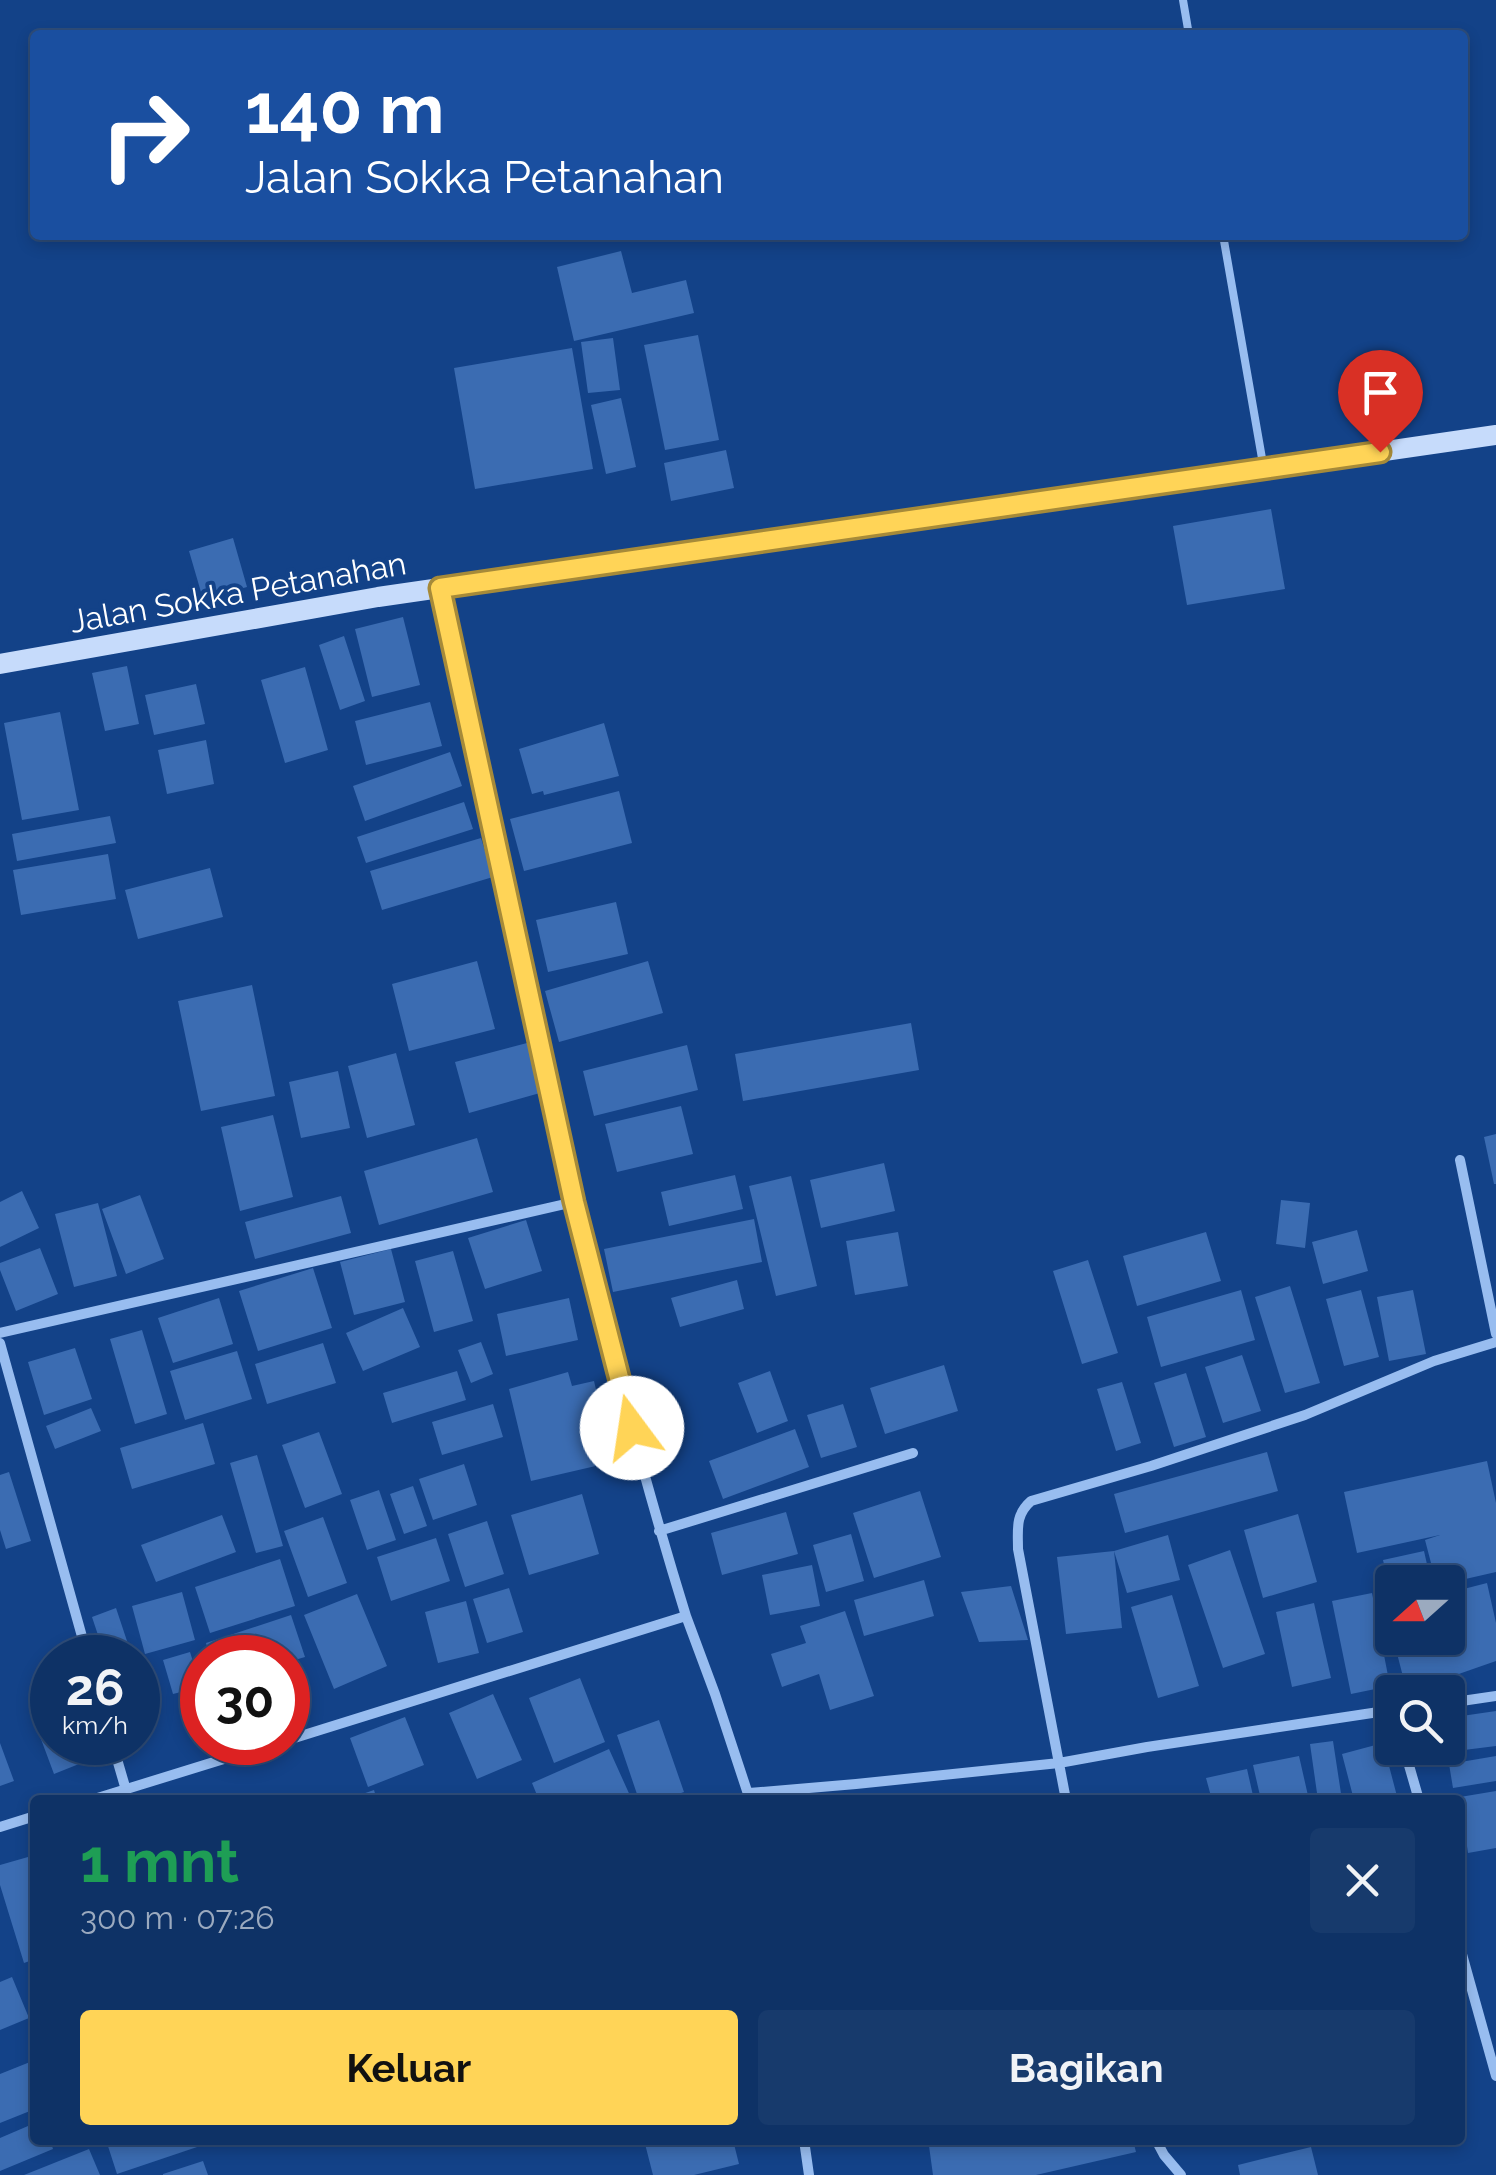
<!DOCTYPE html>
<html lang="id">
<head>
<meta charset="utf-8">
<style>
	:root { --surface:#0e3266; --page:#173a6c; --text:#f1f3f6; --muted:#9baabf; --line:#2e4d7a; --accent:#ffd457 }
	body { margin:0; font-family:Raleway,sans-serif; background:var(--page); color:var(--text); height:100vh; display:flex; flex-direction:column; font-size:38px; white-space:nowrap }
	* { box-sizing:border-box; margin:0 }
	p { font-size:32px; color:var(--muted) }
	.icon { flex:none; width:55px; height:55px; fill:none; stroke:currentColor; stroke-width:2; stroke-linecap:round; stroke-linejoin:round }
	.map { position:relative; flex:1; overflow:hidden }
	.details { position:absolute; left:30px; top:1795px; width:1435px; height:350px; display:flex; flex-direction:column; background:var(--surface); border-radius:10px; box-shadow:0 5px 15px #0003,0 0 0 2px var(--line) }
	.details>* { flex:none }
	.top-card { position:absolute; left:30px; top:30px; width:1438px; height:210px; border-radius:10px; box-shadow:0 5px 15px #0003,0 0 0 2px var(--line); background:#1a4fa0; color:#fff; overflow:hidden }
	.needle { width:65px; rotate:249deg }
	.controls { position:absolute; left:1375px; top:1565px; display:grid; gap:20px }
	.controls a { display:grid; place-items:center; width:90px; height:90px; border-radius:10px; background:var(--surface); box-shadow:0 5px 15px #0003,0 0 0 2px var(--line); font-size:50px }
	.speed { position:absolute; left:30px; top:1635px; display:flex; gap:20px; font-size:50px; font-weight:700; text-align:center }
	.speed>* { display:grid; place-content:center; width:130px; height:130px; border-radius:50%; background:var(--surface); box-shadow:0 5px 15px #0003,0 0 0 2px var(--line); line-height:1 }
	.speed small { font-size:25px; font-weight:400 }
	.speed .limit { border:15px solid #d22; background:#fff; color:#111 }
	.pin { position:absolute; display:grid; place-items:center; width:85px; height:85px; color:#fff; margin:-102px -42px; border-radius:50% 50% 50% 0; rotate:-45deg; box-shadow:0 0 10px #0007 }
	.pin .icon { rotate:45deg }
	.me { position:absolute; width:110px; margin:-55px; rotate:346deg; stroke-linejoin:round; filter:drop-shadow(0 0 8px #0008) }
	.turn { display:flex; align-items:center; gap:35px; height:210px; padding:0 50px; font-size:45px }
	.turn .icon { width:130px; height:130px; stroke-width:2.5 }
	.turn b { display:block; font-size:70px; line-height:85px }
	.round { display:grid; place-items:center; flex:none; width:105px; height:105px; border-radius:10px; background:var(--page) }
	.overview { display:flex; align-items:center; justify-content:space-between; height:170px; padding:0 50px }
	h1 { font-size:60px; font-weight:700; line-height:75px; color:#1e9e55 }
	.button { display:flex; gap:20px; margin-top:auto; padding:20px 50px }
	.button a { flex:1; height:115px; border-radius:10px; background:var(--accent); color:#111; font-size:40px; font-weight:700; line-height:115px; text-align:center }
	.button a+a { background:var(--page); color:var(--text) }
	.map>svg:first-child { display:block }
</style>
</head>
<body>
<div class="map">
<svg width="1496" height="2175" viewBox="0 0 1496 2175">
	<rect width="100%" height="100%" fill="#134288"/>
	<!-- building -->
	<path fill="#3b6cb2" d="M621 251 632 293 686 280 694 313 574 341 557 267Z
		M698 335 719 440 665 450 644 345Z
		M613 338 620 390 588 393 581 342Z
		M572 348 593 469 475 489 454 368Z
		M621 398 636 467 606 474 591 405Z
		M726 450 734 488 671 501 664 463Z
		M1271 509 1285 589 1187 605 1173 526Z
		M233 538 247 587 203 599 189 551Z
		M403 617 420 685 372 697 355 629Z
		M344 636 365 701 340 710 319 645Z
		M127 666 139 724 105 731 92 673Z
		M305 667 328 750 285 763 261 680Z
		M196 684 205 724 154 735 145 695Z
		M430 702 442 746 366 765 355 721Z
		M60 712 79 810 22 820 4 723Z
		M604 723 619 776 544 795 543 791 532 794 519 749Z
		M206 740 214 784 167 794 158 750Z
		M450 752 462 786 365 821 353 786Z
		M619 791 632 843 524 871 510 819Z
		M464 802 473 829 366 863 357 837Z
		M110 816 116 843 17 861 12 834Z
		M481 838 493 877 382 910 370 871Z
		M108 854 116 899 21 915 13 870Z
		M210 868 223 917 138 939 125 890Z
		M616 902 628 954 548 972 536 920Z
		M477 961 495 1029 409 1051 392 984Z
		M648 961 663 1013 559 1042 545 991Z
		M252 985 275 1096 201 1111 178 1001Z
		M911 1023 919 1070 743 1101 735 1054Z
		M527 1043 540 1093 469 1113 455 1062Z
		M687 1045 698 1090 594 1116 583 1071Z
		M396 1053 415 1125 367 1138 348 1066Z
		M338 1071 350 1128 301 1138 289 1082Z
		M681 1106 693 1154 617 1172 605 1124Z
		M273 1115 293 1197 240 1211 221 1127Z
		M1496 1134V1184H1494L1484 1137Z
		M477 1138 493 1192 379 1225 364 1171Z
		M884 1163 895 1211 821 1228 810 1180Z
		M735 1175 743 1209 669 1226 661 1192Z
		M791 1176 817 1286 776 1296 749 1186Z
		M22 1191 39 1228 0 1247V1202Z
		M140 1195 164 1259 126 1274 102 1209Z
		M341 1196 351 1233 255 1259 245 1222Z
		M1281 1200 1310 1203 1305 1248 1276 1244Z
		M98 1203 117 1276 74 1287 55 1214Z
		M754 1219 762 1262 613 1292 604 1249Z
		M526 1220 542 1271 485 1289 468 1238Z
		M1357 1230 1368 1271 1323 1284 1312 1242Z
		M898 1232 908 1286 855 1295 846 1241Z
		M1206 1232 1221 1281 1137 1306 1123 1256Z
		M40 1248 58 1294 16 1311 0 1270V1263Z
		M391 1249 405 1302 354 1315 340 1262Z
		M453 1251 473 1321 434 1332 415 1261Z
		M1088 1260 1118 1353 1082 1364 1053 1271Z
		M313 1268 332 1328 258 1351 239 1291Z
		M737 1280 744 1309 680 1327 671 1298Z
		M1290 1286 1320 1383 1285 1393 1255 1297Z
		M1241 1290 1255 1340 1161 1367 1147 1317Z
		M1361 1290 1379 1357 1344 1366 1326 1299Z
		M1413 1290 1426 1354 1389 1361 1377 1297Z
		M219 1298 233 1344 173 1363 158 1318Z
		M569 1298 578 1340 506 1356 497 1314Z
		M403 1308 420 1347 363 1371 346 1333Z
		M142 1330 167 1414 135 1424 110 1339Z
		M481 1342 493 1374 471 1383 458 1350Z
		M323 1343 336 1383 267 1404 255 1364Z
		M75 1348 92 1399 44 1415 28 1362Z
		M237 1351 252 1399 185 1420 170 1371Z
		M1242 1355 1261 1411 1223 1423 1205 1367Z
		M944 1365 958 1411 885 1434 870 1388Z
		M457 1371 466 1400 392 1423 383 1393Z
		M770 1371 788 1421 757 1433 738 1383Z
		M568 1372 572 1386 594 1381 613 1462 531 1481 509 1389Z
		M1186 1373 1206 1437 1174 1447 1154 1383Z
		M1122 1382 1141 1443 1116 1451 1097 1389Z
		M493 1404 503 1437 442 1455 432 1422Z
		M843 1404 857 1447 821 1458 807 1415Z
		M91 1408 101 1431 55 1449 46 1426Z
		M203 1423 215 1464 132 1489 120 1448Z
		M795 1429 809 1467 723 1499 709 1461Z
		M319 1432 342 1494 305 1508 282 1445Z
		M1267 1452 1278 1491 1125 1533 1114 1494Z
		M257 1455 283 1546 256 1553 230 1463Z
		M1487 1461 1496 1503V1572L1448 1583 1436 1582 1425 1540 1440 1535 1357 1553 1344 1492Z
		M464 1464 477 1505 433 1520 419 1479Z
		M9 1472 31 1541 6 1549 0 1530V1475Z
		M413 1486 427 1526 404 1534 390 1494Z
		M379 1490 396 1540 367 1550 350 1500Z
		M920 1491 941 1557 874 1578 853 1513Z
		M582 1494 599 1554 529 1575 511 1515Z
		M786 1512 798 1554 722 1575 711 1533Z
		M1298 1514 1317 1582 1263 1598 1244 1530Z
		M222 1515 236 1552 156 1582 141 1545Z
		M323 1517 347 1583 308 1597 284 1531Z
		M487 1521 504 1574 465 1587 448 1534Z
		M851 1534 864 1581 826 1592 813 1545Z
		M1168 1535 1180 1580 1127 1593 1114 1551 1122 1628 1066 1634 1057 1557 1114 1551Z
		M436 1538 450 1581 391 1601 377 1557Z
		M1230 1550 1265 1654 1223 1668 1188 1565Z
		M1424 1551 1431 1582H1392L1391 1594 1383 1560Z
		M280 1559 295 1606 210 1633 195 1587Z
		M812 1565 820 1606 770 1615 762 1575Z
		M924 1580 934 1616 864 1636 854 1600Z
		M1487 1583 1496 1623V1661L1407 1692 1393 1638H1448V1593Z
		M1011 1586 1028 1640 979 1642 961 1592Z
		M509 1588 523 1632 487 1643 473 1599Z
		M182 1592 195 1640 145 1654 132 1606Z
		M1372 1593 1390 1686 1351 1694 1332 1601Z
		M357 1594 387 1666 334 1689 304 1615Z
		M1172 1595 1199 1686 1158 1698 1131 1607Z
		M466 1601 479 1653 438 1663 425 1612Z
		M1314 1603 1331 1678 1292 1687 1276 1612Z
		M116 1608 128 1644 104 1653 92 1617Z
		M1392 1608V1632H1391L1386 1610Z
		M845 1611 874 1696 830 1710 819 1674 782 1687 771 1654 806 1643 800 1626Z
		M291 1615 305 1657 288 1662V1658H210L206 1643Z
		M190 1652 201 1687 173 1694 163 1660Z
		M580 1678 605 1742 554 1763 529 1698Z
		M493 1694 522 1760 477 1779 449 1713Z
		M52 1707V1742H88L94 1758 54 1774 32 1715Z
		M1496 1711V1746L1448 1752V1718Z
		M405 1717 424 1765 368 1787 350 1738Z
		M659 1720 684 1792 661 1800H639L617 1735Z
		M1333 1741 1342 1800H1318L1310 1744Z
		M0 1743 14 1781 0 1786Z
		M1383 1743 1398 1800H1354L1342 1754Z
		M609 1749 632 1800H539L532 1783Z
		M1299 1756 1309 1800H1261L1253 1765Z
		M1496 1756V1781L1453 1788 1449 1764Z
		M1247 1769 1254 1800H1212L1206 1778Z
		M374 1790 377 1800H348V1799Z
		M1496 1791V1848L1468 1853 1460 1797Z
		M35 1855V1959L24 1963 0 1885V1865Z
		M12 1977 29 2018 0 2030V1982Z
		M35 2060V2109L0 2123V2074Z
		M35 2123V2140H50L53 2149 0 2171V2138Z
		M106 2140H204L206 2144 117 2174Z
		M644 2140H733L739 2164 694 2175H653Z
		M960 2140H1133L1136 2152 1036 2175H933L929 2146Z
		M1311 2147 1318 2175H1240L1238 2165Z
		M89 2149 100 2175H24Z
		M203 2161 208 2175H163V2174Z"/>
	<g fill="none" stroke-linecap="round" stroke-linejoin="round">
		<!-- lane -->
		<path stroke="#98bdf0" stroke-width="8" d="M1183 0 1189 35
			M1223 235 1263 464"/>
		<!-- street -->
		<path stroke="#98bdf0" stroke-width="10" d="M1460 1160 1496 1334
			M0 1333 574 1202
			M0 1343 88 1658
			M659 1531 913 1453
			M686 1616 715 1694 750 1800
			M1448 1703 1496 1696
			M288 1740 686 1616C582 1280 516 932 440 589
			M112 1742 126 1790
			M1404 1748 1419 1800
			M749 1793 856 1784 1059 1763 1147 1747 1392 1710
			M91 1800 279 1742
			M1066 1800 1018 1549C1018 1529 1015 1515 1031 1501L1151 1466 1305 1415 1434 1361 1496 1342
			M0 1827 35 1816
			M1460 1947 1496 2076
			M804 2140 809 2175
			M1156 2140 1164 2155 1181 2175"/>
		<!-- secondary -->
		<path stroke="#c6dbfb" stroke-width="20" d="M0 664 378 597 1496 435"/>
	</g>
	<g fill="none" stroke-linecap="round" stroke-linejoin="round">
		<!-- route casing -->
		<g stroke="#a68a39" stroke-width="25">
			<path id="route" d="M632 1428 574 1202 440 588 1380 452"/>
		</g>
		<!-- route -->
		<use href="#route" stroke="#ffd457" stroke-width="18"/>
	</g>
	<g text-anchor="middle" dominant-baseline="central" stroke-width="8" stroke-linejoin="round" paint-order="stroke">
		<!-- street labels -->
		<g font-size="32" fill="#fff" stroke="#134288">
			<text transform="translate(238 592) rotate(-10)">Jalan Sokka Petanahan</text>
		</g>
	</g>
</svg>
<div class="controls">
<a><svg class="needle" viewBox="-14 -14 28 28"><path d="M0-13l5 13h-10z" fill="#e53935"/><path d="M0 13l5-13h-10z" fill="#9baabf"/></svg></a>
<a><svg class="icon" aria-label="search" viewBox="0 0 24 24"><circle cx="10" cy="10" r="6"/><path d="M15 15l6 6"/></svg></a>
</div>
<div class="speed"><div>26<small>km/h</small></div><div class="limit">30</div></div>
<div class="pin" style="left:1380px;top:452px;background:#d93025"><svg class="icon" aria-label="arrive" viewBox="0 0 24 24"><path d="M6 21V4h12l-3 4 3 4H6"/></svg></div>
<svg class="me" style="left:632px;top:1428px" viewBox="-20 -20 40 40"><circle r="19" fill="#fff"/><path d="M0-13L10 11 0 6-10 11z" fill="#ffd457"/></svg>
<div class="top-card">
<div class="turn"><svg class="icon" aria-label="right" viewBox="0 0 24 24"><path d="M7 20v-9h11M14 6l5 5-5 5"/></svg><div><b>140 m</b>Jalan Sokka Petanahan</div></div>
</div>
<section class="details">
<div class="overview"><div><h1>1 mnt</h1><p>300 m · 07:26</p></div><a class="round"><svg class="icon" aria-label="close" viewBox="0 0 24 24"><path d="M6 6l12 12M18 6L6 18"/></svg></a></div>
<div class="button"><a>Keluar</a><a>Bagikan</a></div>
</section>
</div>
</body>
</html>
